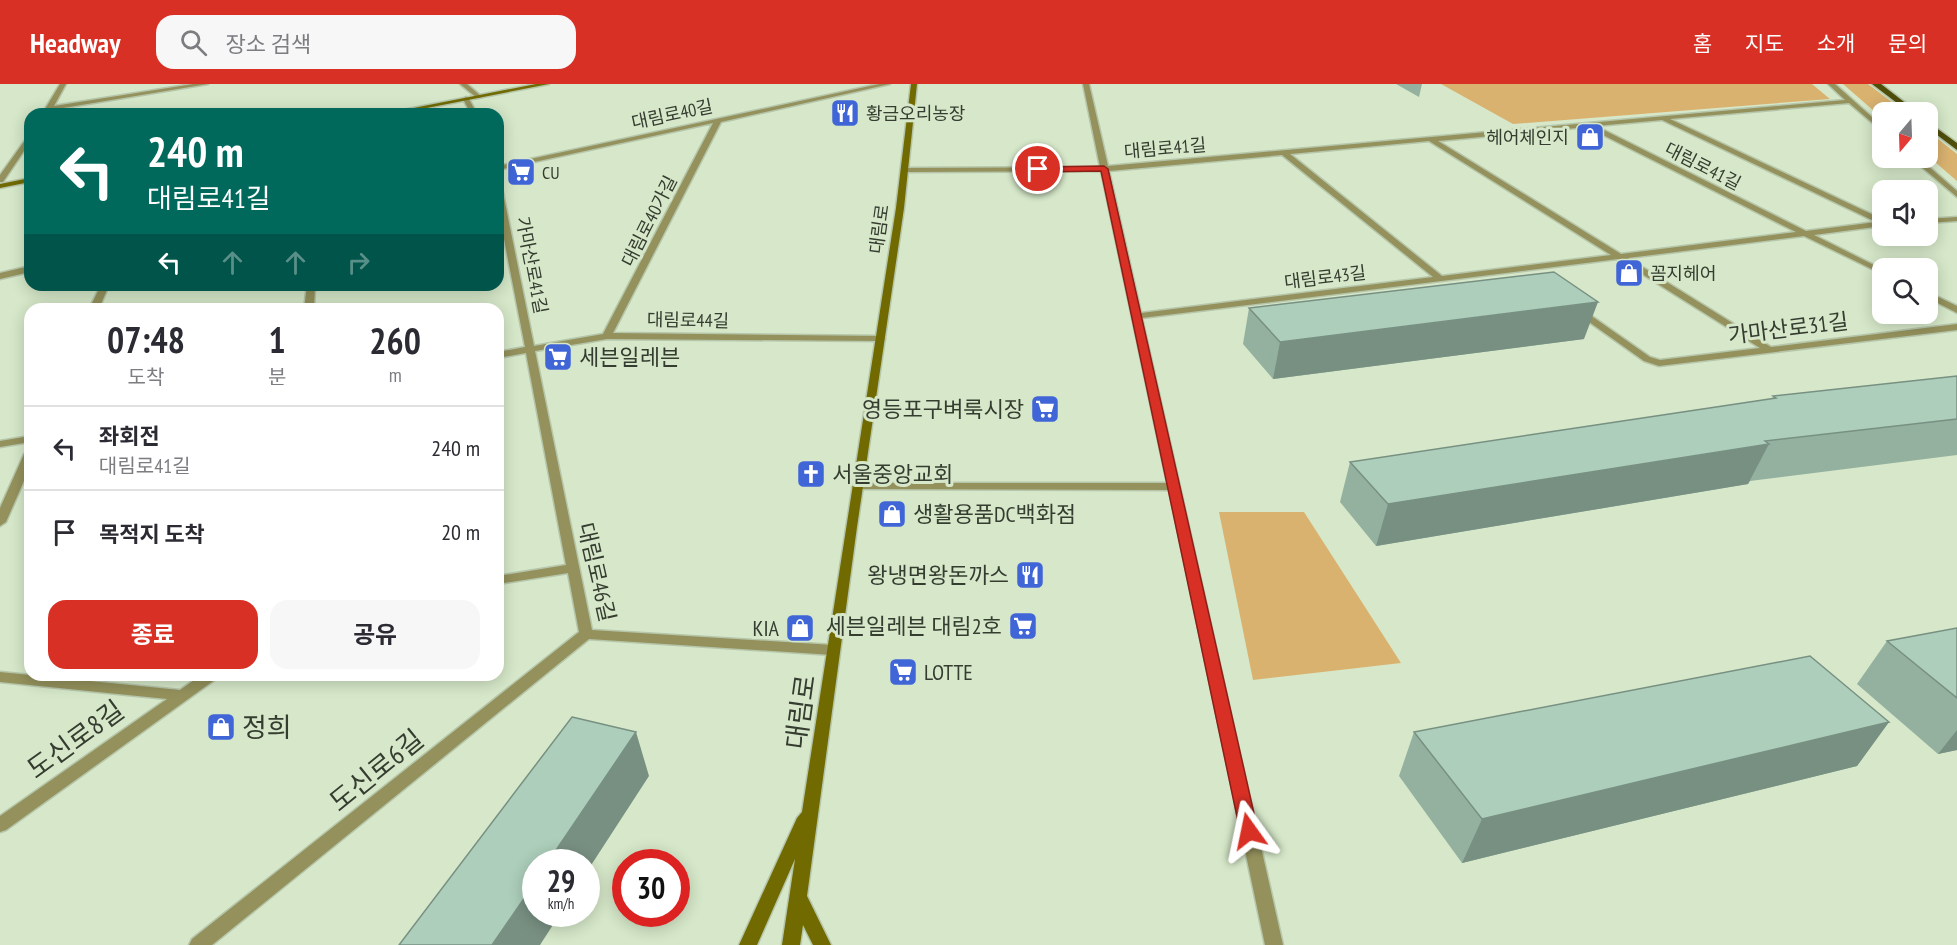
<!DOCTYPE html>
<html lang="ko">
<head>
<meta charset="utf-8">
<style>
	:root { --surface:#fff; --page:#f7f7f7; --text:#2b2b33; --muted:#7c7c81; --line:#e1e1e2; --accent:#d93025 }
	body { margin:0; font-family:"PT Sans Narrow","Noto Sans KR",sans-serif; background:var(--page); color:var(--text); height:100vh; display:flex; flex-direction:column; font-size:22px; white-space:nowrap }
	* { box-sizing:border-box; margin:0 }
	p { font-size:20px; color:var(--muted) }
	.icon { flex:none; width:33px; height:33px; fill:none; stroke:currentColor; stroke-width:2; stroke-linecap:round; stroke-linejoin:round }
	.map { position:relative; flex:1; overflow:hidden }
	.panel { position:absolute; left:24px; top:219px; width:480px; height:378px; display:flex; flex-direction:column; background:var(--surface); border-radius:18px; box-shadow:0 3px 15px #0003 }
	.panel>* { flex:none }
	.guide { position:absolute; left:24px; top:24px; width:480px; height:183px; border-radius:18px; box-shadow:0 3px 15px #0003; background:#00695c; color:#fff; overflow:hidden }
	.needle { width:39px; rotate:199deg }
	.tools { position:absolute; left:1872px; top:18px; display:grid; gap:12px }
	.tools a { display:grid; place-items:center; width:66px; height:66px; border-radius:12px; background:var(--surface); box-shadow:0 3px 15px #0003; font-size:30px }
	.speed { position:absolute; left:522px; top:765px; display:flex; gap:12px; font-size:30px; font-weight:700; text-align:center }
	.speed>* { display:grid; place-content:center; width:78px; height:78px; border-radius:50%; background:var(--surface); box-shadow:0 3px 15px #0003; line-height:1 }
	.speed small { font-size:15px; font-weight:400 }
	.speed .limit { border:9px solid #d22; background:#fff; color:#111 }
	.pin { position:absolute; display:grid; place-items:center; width:51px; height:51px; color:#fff; margin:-26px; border:3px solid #fff; border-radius:50%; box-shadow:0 2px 6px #0007 }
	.me { position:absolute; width:66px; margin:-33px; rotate:348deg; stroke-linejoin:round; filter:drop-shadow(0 0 4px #0008) }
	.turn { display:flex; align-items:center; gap:21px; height:126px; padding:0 24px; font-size:27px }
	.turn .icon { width:78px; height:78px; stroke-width:2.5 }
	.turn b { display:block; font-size:42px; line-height:51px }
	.lanes { display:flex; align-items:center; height:57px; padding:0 24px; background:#0003; justify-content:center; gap:30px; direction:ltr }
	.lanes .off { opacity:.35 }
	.eta { display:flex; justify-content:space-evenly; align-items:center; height:102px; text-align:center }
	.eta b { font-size:36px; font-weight:700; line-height:42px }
	.action { display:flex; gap:12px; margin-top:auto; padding:12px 24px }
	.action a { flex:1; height:69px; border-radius:18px; background:var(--accent); color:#fff; font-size:24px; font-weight:700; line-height:69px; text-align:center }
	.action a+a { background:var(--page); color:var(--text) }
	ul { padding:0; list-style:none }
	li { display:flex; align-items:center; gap:18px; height:84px; padding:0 24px; border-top:2px solid var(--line) }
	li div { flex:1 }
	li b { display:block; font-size:22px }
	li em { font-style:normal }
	header { display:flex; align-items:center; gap:36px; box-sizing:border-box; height:84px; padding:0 30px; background:var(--accent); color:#fff }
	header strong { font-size:28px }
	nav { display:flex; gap:33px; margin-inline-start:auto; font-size:21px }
	.search { width:420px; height:54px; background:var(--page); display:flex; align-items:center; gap:15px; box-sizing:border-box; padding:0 21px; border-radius:18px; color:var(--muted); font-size:22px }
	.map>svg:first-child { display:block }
</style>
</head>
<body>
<header>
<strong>Headway</strong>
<div class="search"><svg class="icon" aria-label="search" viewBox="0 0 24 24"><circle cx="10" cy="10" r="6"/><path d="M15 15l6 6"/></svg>장소 검색</div>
<nav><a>홈</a><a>지도</a><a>소개</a><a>문의</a></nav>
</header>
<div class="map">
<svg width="1957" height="861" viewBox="0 0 1957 861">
	<rect width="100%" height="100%" fill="#d6e8c9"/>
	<!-- green -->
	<path fill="#dab270" d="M1441 0H1812L1830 15 1513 40Z
		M1843 0H1868L1905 28H1882V34Z
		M1928 47 1957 70V97L1928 72Z
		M1219 428H1304L1401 579 1253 596Z"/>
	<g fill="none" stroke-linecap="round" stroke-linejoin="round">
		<!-- street casing -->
		<g stroke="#b6c6aa" stroke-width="3">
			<path id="street" d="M60 0H66L54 22 193 0H208L51 26 49 29H45V25Z
				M460 0H467L482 13 477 14Z
				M879 0H890L721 38 613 249 880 252 885 255 883 257 607 255 535 267 592 546 833 561 838 563 840 566 838 569 833 571 589 555 212 861H189L192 855 579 548 568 489 498 500V492L566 481 526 269 498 274V268L525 263 498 124V102L502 104 534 262 603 250 713 39 498 86V82Z
				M1083 0H1089L1108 82 1845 16 1828 0H1835L1882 42V47L1849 19 1670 35 1882 135V142L1814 151 1882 185V190L1804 152 1628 174 1771 263 1957 240V246L1659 282 1644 277 1575 228 1577 226H1583L1650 273 1660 276 1760 264 1618 175 1142 234 1283 861H1265L1169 406 857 405 851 402 857 399H1167L1101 87 905 88 901 86 905 84 1100 83ZM1662 36 1876 138 1806 147 1596 42ZM1587 43 1796 148 1621 170 1438 57ZM1429 57 1611 171 1442 192 1290 70ZM1282 71 1433 193 1141 229 1109 87Z
				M466 13 469 15 477 30H471L463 15Z
				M30 51V58L3 98H0V91L28 52Z
				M1911 74H1919L1957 107V113Z
				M1957 133V137L1928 139V135Z
				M30 182V188L0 195V189Z
				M101 201H109L99 225H89Z
				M307 201H315L314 225H304Z
				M1928 208 1957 222V229L1928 214Z
				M30 352V358L0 363V357Z
				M30 367V383L6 438 0 442V424L24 370Z
				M0 588 180 606 201 591H218L216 595 6 746 0 748V732L167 615 0 598Z"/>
		</g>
		<!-- secondary casing -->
		<g stroke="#b6c6aa" stroke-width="3">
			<path id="secondary" d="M536 0H549L396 30H383Z
				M911 0H917L904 124 857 443 807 812 831 861H813L803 841 800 861H782L795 775 757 861H739L797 734 802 728 896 124Z
				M30 94V98L0 104V100Z"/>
		</g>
		<!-- primary casing -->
		<g stroke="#b6c6aa" stroke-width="3">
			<path id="primary" d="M1872 0H1881L1917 28H1909Z
				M1928 38 1957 59V66L1928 44Z"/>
		</g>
		<!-- street -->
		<use href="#street" fill="#94915c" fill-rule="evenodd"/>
		<!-- secondary -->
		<use href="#secondary" fill="#706a00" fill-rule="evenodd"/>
		<!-- primary -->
		<use href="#primary" fill="#514e0b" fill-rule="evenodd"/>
	</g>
	<!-- wall -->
	<path fill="#94b1a0" d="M1396 0H1422L1419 13Z
		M1249 224 1584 255 1273 295 1243 260Z
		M1957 292V371L1750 397 1748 400 1376 462 1340 418 1350 378 1772 315 1773 312Z
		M1957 544V666L1938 670 1857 600 1887 557Z
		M1889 638 1857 682 1462 779 1399 692 1414 648Z"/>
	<!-- shaded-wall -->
	<path fill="#789082" d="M1598 218 1584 255 1273 295 1280 258Z
		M1769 360 1748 400 1376 462 1388 420Z
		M1889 638 1857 682 1462 779 1482 735Z
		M1957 646V666L1938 670Z
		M636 648 649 692 586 789V778H548Z
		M536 797V830H560L540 861H492Z"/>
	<!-- building -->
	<path fill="#acceba" stroke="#789082" stroke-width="1.5" d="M1554 188 1598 218 1280 258 1249 224Z
		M1957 292V335L1765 357 1769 360 1388 420 1350 378 1776 314 1773 312Z
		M1957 544V614L1887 557Z
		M1810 572 1889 638 1482 735 1414 648Z
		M572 633 636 648 548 778H536V797L492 861H399Z"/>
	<!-- route -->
	<path fill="#d93025" stroke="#8d1f18" stroke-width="1.5" d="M1104 82 1108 85 1258 747 1255 752 1249 754 1242 752 1240 747 1101 87 1038 88 1034 85 1038 83Z"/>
	<!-- icons -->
	<defs>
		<g id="restaurant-square" transform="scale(1.5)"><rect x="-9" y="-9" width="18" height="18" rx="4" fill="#4065d7" stroke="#d6e8c9"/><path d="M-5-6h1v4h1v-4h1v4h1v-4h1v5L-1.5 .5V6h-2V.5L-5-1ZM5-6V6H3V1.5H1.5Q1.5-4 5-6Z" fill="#fff"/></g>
		<g id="shop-square" transform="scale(1.5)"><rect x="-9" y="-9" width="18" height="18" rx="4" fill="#4065d7" stroke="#d6e8c9"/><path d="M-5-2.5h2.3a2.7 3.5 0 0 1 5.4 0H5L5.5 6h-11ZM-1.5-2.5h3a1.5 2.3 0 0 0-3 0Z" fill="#fff"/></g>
		<g id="supermarket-square" transform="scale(1.5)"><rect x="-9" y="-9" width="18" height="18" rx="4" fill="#4065d7" stroke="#d6e8c9"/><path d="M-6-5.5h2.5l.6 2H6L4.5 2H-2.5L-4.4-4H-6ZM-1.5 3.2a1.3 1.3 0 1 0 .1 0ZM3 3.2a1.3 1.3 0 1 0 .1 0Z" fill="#fff"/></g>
		<g id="church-square" transform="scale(1.5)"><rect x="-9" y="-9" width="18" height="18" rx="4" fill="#4065d7" stroke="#d6e8c9"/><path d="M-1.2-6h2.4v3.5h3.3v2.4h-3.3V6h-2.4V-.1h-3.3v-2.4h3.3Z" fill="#fff"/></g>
	</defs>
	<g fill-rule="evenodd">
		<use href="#restaurant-square" x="845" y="29"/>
		<use href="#shop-square" x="1590" y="53"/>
		<use href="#supermarket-square" x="521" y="88"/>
		<use href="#shop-square" x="1629" y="189"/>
		<use href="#supermarket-square" x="558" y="273"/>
		<use href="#supermarket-square" x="1045" y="325"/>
		<use href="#church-square" x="811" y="390"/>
		<use href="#shop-square" x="892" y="430"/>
		<use href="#restaurant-square" x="1030" y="491"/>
		<use href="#supermarket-square" x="1023" y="542"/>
		<use href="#shop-square" x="800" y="544"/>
		<use href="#supermarket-square" x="903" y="588"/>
		<use href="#shop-square" x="221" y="643"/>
	</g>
	<g text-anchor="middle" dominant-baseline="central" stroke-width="6" stroke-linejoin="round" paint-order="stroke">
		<!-- far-poi labels -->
		<g font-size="18" fill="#353c30" stroke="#d6e8c9" text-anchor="start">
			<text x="866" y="29">황금오리농장</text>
			<text x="1569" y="53" text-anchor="end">헤어체인지</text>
			<text x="542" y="88">CU</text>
			<text x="1650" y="189">꼼지헤어</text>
		</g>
		<!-- far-street labels -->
		<g font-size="18" fill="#353c30" stroke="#d6e8c9">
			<text transform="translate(672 30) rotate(-12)">대림로40길</text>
			<text transform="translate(1165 64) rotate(-5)">대림로41길</text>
			<text transform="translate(1703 82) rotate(27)">대림로41길</text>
			<text transform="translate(649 137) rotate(-63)">대림로40가길</text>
			<text transform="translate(879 145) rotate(-82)">대림로</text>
			<text transform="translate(532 181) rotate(79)">가마산로41길</text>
			<text transform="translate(1325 193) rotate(-7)">대림로43길</text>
			<text transform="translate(688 236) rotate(1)">대림로44길</text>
		</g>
		<!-- street labels -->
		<g font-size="22" fill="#353c30" stroke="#d6e8c9">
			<text transform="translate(1788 244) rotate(-7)">가마산로31길</text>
			<text transform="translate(597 488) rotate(77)">대림로46길</text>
		</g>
		<!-- poi labels -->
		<g font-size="22" fill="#353c30" stroke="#d6e8c9" text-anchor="start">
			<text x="579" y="273">세븐일레븐</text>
			<text x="1024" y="325" text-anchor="end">영등포구벼룩시장</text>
			<text x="832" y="390">서울중앙교회</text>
			<text x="913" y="430">생활용품DC백화점</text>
			<text x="1009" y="491" text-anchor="end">왕냉면왕돈까스</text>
			<text x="1002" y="542" text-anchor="end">세븐일레븐 대림2호</text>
			<text x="779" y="544" text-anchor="end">KIA</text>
			<text x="924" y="588">LOTTE</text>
		</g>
		<!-- near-street labels -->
		<g font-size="27" fill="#353c30" stroke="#d6e8c9">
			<text transform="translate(800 628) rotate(-82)">대림로</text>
			<text transform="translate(75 655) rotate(-36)">도신로8길</text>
			<text transform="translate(376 686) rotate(-39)">도신로6길</text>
		</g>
		<!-- near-poi labels -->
		<g font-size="27" fill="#353c30" stroke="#d6e8c9" text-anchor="start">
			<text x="242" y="643">정희</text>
		</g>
	</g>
</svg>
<div class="tools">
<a><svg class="needle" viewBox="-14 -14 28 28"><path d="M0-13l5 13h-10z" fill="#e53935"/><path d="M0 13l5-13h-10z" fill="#7c7c81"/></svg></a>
<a><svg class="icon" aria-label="sound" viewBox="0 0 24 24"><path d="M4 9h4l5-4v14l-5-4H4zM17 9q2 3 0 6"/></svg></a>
<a><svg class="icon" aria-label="search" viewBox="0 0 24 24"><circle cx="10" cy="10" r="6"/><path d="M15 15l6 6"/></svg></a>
</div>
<div class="speed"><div>29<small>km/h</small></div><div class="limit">30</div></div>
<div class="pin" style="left:1038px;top:85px;background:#d93025"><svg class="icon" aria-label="arrive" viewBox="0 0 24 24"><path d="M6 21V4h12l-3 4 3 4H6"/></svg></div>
<svg class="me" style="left:1249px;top:747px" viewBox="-20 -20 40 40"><path d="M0-17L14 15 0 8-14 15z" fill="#d93025" stroke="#fff" stroke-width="4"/></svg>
<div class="guide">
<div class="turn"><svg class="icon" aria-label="left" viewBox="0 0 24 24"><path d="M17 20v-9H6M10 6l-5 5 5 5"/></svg><div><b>240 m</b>대림로41길</div></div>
<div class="lanes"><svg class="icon" aria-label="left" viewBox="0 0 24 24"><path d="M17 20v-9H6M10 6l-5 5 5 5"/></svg><svg class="icon off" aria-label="ahead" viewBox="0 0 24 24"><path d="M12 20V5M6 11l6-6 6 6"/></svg><svg class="icon off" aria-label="ahead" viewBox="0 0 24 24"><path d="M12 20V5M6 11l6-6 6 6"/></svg><svg class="icon off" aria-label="right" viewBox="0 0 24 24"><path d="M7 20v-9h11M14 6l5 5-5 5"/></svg></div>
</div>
<section class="panel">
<div class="eta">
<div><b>07:48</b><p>도착</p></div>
<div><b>1</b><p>분</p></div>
<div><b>260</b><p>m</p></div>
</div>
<ul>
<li><svg class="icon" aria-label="left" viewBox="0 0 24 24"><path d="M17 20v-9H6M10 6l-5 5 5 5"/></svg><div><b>좌회전</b><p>대림로41길</p></div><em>240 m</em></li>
<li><svg class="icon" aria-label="arrive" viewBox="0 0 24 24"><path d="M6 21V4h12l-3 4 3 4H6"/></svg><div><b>목적지 도착</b></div><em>20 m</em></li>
</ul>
<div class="action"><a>종료</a><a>공유</a></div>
</section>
</div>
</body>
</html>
